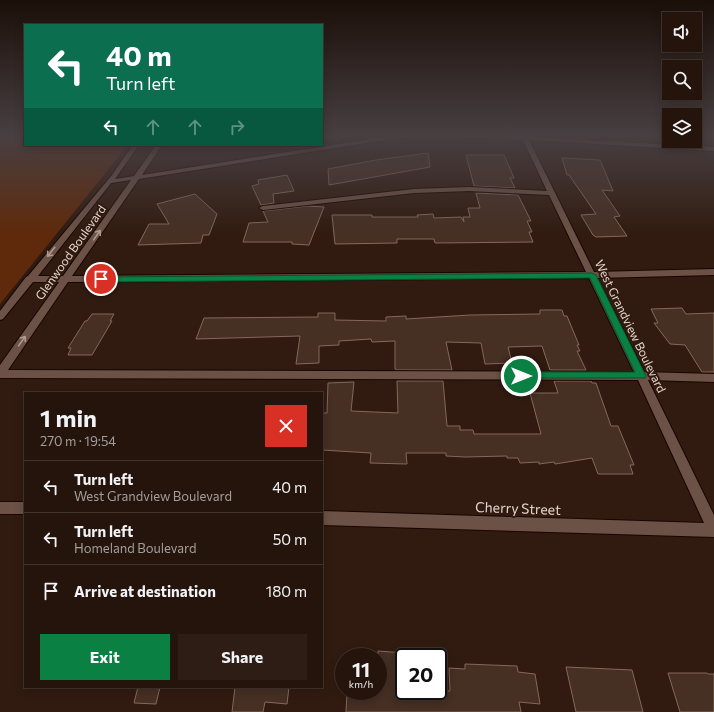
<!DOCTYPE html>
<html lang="en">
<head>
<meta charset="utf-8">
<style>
	:root { --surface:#25140c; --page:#2d1d15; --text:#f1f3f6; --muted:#a39e9d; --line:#42332d; --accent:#0b8043 }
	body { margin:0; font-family:Commissioner,sans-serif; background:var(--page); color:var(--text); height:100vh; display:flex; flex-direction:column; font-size:15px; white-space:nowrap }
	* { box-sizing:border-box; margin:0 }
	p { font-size:13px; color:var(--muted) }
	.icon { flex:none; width:22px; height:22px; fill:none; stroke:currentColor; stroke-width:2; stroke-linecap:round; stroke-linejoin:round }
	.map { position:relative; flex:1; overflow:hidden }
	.drawer { position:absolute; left:24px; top:392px; width:299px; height:296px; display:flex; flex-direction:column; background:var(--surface); border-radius:0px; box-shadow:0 2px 10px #0003,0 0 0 1px var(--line) }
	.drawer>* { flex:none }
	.banner { position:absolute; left:24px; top:24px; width:299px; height:122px; border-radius:0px; box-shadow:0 2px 10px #0003,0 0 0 1px var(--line); background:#0b6e4f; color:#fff; overflow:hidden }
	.buttons { position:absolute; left:662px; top:12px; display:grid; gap:8px }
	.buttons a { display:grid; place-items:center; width:40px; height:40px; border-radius:0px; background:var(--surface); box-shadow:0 2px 10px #0003,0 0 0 1px var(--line); font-size:20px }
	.speed { position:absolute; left:335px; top:648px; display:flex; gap:8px; font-size:20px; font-weight:700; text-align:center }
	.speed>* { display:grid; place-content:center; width:52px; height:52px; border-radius:50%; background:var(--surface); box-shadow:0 2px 10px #0003,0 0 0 1px var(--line); line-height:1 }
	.speed small { font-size:10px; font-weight:400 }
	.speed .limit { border:2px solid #111; border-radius:6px; background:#fff; color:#111 }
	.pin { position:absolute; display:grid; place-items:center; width:34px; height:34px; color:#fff; margin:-17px; border:2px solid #fff; border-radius:50%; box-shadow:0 1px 4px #0007 }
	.me { position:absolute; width:44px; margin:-22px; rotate:90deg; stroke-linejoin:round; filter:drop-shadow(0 0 3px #0008) }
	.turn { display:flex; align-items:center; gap:14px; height:84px; padding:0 16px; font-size:18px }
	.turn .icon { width:52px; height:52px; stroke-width:2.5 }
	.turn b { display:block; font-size:28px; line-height:34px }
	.lanes { display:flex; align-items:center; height:38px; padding:0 16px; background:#0003; justify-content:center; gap:20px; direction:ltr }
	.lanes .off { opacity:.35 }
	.round { display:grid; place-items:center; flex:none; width:42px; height:42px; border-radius:0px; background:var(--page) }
	.summary { display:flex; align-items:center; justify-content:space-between; height:68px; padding:0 16px }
	h1 { font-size:24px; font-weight:700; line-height:30px }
	.button { display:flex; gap:8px; margin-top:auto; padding:8px 16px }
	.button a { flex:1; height:46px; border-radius:0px; background:var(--accent); color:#fff; font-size:16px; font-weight:700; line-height:46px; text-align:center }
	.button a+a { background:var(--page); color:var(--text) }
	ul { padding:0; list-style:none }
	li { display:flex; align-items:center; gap:12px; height:52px; padding:0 16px; border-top:1px solid var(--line) }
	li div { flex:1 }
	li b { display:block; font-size:15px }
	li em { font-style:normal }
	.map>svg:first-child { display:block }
</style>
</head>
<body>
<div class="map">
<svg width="714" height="712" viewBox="0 0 714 712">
	<rect width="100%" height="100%" fill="#311b10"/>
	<!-- green -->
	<path fill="#5f2a0b" d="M0 135H25V145H128L0 304Z"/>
	<!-- building -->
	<path fill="#462f23" stroke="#84695b" d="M428 153 430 167 329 185 328 169 376 160Z
		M466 155H504L514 178H510L515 188 474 186Z
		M562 158 600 160 613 191 602 190 620 216 614 217 627 236 596 237 593 235 581 215 596 214 569 175H567Z
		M287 175 294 191 273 194 274 203 261 205 252 186 259 184 258 180Z
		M476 193 518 195 531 221H527L532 232H529L533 242 435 243 434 239H397V243L335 244 332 215H372V217H418L417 215 433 214 434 218 461 217 464 222 463 217H470L468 208H480Z
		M195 194 217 214 209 235H203L201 243 138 245 149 224H169L157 204Z
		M308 206 324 207 309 245 292 244V242H243L249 223 268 222 263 211Z
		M682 308 686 314 714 313V372H702L685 345 670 344 654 323H658L651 309Z
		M540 310H562L564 316H567L579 345H577L580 351H577L586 370H550L542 346 508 347 512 363 485 364 481 343 446 342 452 370H397L395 369V341L372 342 371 339 339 341V345L319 346V363L296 364 300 336 196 339 204 318 318 317V313H335V320L386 321V317L406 316V319L470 315 540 314Z
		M92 314H114L110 321H112L92 355H68L71 348H68L85 321H87Z
		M397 381H443L447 426H460V430H473L474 434H541L530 393H558L554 381H591L592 383H596L611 426H618L634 465H630L633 474H598L592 458 555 464 554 462 539 464V462L520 463 518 458H507V456L465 457 446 456V453H406L407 464 370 463 371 453 322 450V413H327L328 383 354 382 351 411 398 413Z
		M378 651 404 653V691H450L449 668 465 669V664L517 666 518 672 535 674 540 704 519 702 521 712H346L347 691H378Z
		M566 667 632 670 643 712H576Z
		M668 673H707L708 674H714V712H680Z
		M138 687H160L156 704 134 703Z
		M235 687H289L287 704 265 702 263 712H232Z"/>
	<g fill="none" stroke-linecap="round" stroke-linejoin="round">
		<!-- minor casing -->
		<g stroke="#180500" stroke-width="2">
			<path id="minor" d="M396 135H407L404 137 139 179 72 276 586 272 549 195 469 191 414 193 263 210 259 208 263 206 414 189 469 187 547 191 523 140 464 137 461 135 521 136 520 135H526L527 137 714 147V151L529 140 594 272 714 269V275L597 278 644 372 714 374V382L648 380 714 515V537L322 525V511L704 523 638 380 0 378V365L59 282H33L3 319 0 320V311L26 277 28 276 112 175 133 145H139L115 179 134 176 156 145H162L142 175ZM131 180 63 276H38L111 183ZM589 278 634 372 8 370 68 282Z
				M0 502H25V514H0Z"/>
		</g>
		<!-- minor -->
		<use href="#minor" fill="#6c5246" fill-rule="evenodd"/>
	</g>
	<!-- one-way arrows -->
	<defs><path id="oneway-shaft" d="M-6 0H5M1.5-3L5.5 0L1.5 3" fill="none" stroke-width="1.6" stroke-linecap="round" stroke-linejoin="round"/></defs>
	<g stroke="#af9a90">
		<use href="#oneway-shaft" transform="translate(97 235) rotate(-55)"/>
		<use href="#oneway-shaft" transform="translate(51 252) rotate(129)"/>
		<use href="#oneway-shaft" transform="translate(22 341) rotate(-55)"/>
	</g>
	<!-- sky -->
	<linearGradient id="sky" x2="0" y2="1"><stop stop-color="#1b0f09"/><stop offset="0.58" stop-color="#483f42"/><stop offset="1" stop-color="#483f42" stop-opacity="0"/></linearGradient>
	<rect width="714" height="234" fill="url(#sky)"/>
	<!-- route -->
	<path fill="#0b8043" stroke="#07532c" d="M592 273 596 275 646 376 645 378H517L516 376 517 373 521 372H635L590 278 101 282 97 279 101 277Z"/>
	<g text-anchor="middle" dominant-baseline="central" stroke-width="4" stroke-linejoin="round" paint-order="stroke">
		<!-- street labels -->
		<g font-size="12" fill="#e5d5cd" stroke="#311b10">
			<text transform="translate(70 252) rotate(-55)">Glenwood Boulevard</text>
			<text transform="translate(631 326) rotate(64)">West Grandview Boulevard</text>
		</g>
		<!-- near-street labels -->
		<g font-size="14" fill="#e5d5cd" stroke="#311b10">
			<text transform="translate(518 508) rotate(2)">Cherry Street</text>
		</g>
	</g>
</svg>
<div class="buttons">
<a><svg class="icon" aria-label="sound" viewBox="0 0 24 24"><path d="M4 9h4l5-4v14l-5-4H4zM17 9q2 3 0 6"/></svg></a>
<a><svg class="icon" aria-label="search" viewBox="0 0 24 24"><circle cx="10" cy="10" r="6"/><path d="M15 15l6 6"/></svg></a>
<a><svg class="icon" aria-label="layers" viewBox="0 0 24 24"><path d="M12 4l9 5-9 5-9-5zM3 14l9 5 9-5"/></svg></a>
</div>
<div class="speed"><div>11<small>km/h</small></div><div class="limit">20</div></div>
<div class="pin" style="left:101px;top:279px;background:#d93025"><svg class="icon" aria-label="arrive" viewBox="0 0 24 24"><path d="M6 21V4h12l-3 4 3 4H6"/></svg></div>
<svg class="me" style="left:521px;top:376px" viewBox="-20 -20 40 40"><circle r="17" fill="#0b8043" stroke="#fff" stroke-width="3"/><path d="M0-11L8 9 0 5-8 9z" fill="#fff"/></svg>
<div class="banner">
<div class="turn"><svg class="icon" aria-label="left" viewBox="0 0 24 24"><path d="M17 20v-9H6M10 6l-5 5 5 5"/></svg><div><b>40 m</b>Turn left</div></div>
<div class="lanes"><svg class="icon" aria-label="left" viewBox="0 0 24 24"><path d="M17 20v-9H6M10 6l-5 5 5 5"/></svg><svg class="icon off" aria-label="ahead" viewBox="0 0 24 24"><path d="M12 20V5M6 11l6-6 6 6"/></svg><svg class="icon off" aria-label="ahead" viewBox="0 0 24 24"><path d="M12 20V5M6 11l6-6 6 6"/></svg><svg class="icon off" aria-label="right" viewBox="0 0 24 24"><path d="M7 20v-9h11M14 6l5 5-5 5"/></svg></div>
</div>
<section class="drawer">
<div class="summary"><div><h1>1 min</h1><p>270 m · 19:54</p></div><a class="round" style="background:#d93025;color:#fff"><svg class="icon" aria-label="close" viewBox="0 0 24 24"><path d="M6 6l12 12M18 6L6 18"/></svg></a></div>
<ul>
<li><svg class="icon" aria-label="left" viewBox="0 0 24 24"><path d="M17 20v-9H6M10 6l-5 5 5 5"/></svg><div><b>Turn left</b><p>West Grandview Boulevard</p></div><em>40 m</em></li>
<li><svg class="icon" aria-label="left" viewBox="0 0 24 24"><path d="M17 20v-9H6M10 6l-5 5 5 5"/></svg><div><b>Turn left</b><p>Homeland Boulevard</p></div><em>50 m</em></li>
<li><svg class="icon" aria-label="arrive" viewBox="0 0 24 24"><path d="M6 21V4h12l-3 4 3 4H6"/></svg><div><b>Arrive at destination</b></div><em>180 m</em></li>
</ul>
<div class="button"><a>Exit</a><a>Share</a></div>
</section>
</div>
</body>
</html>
